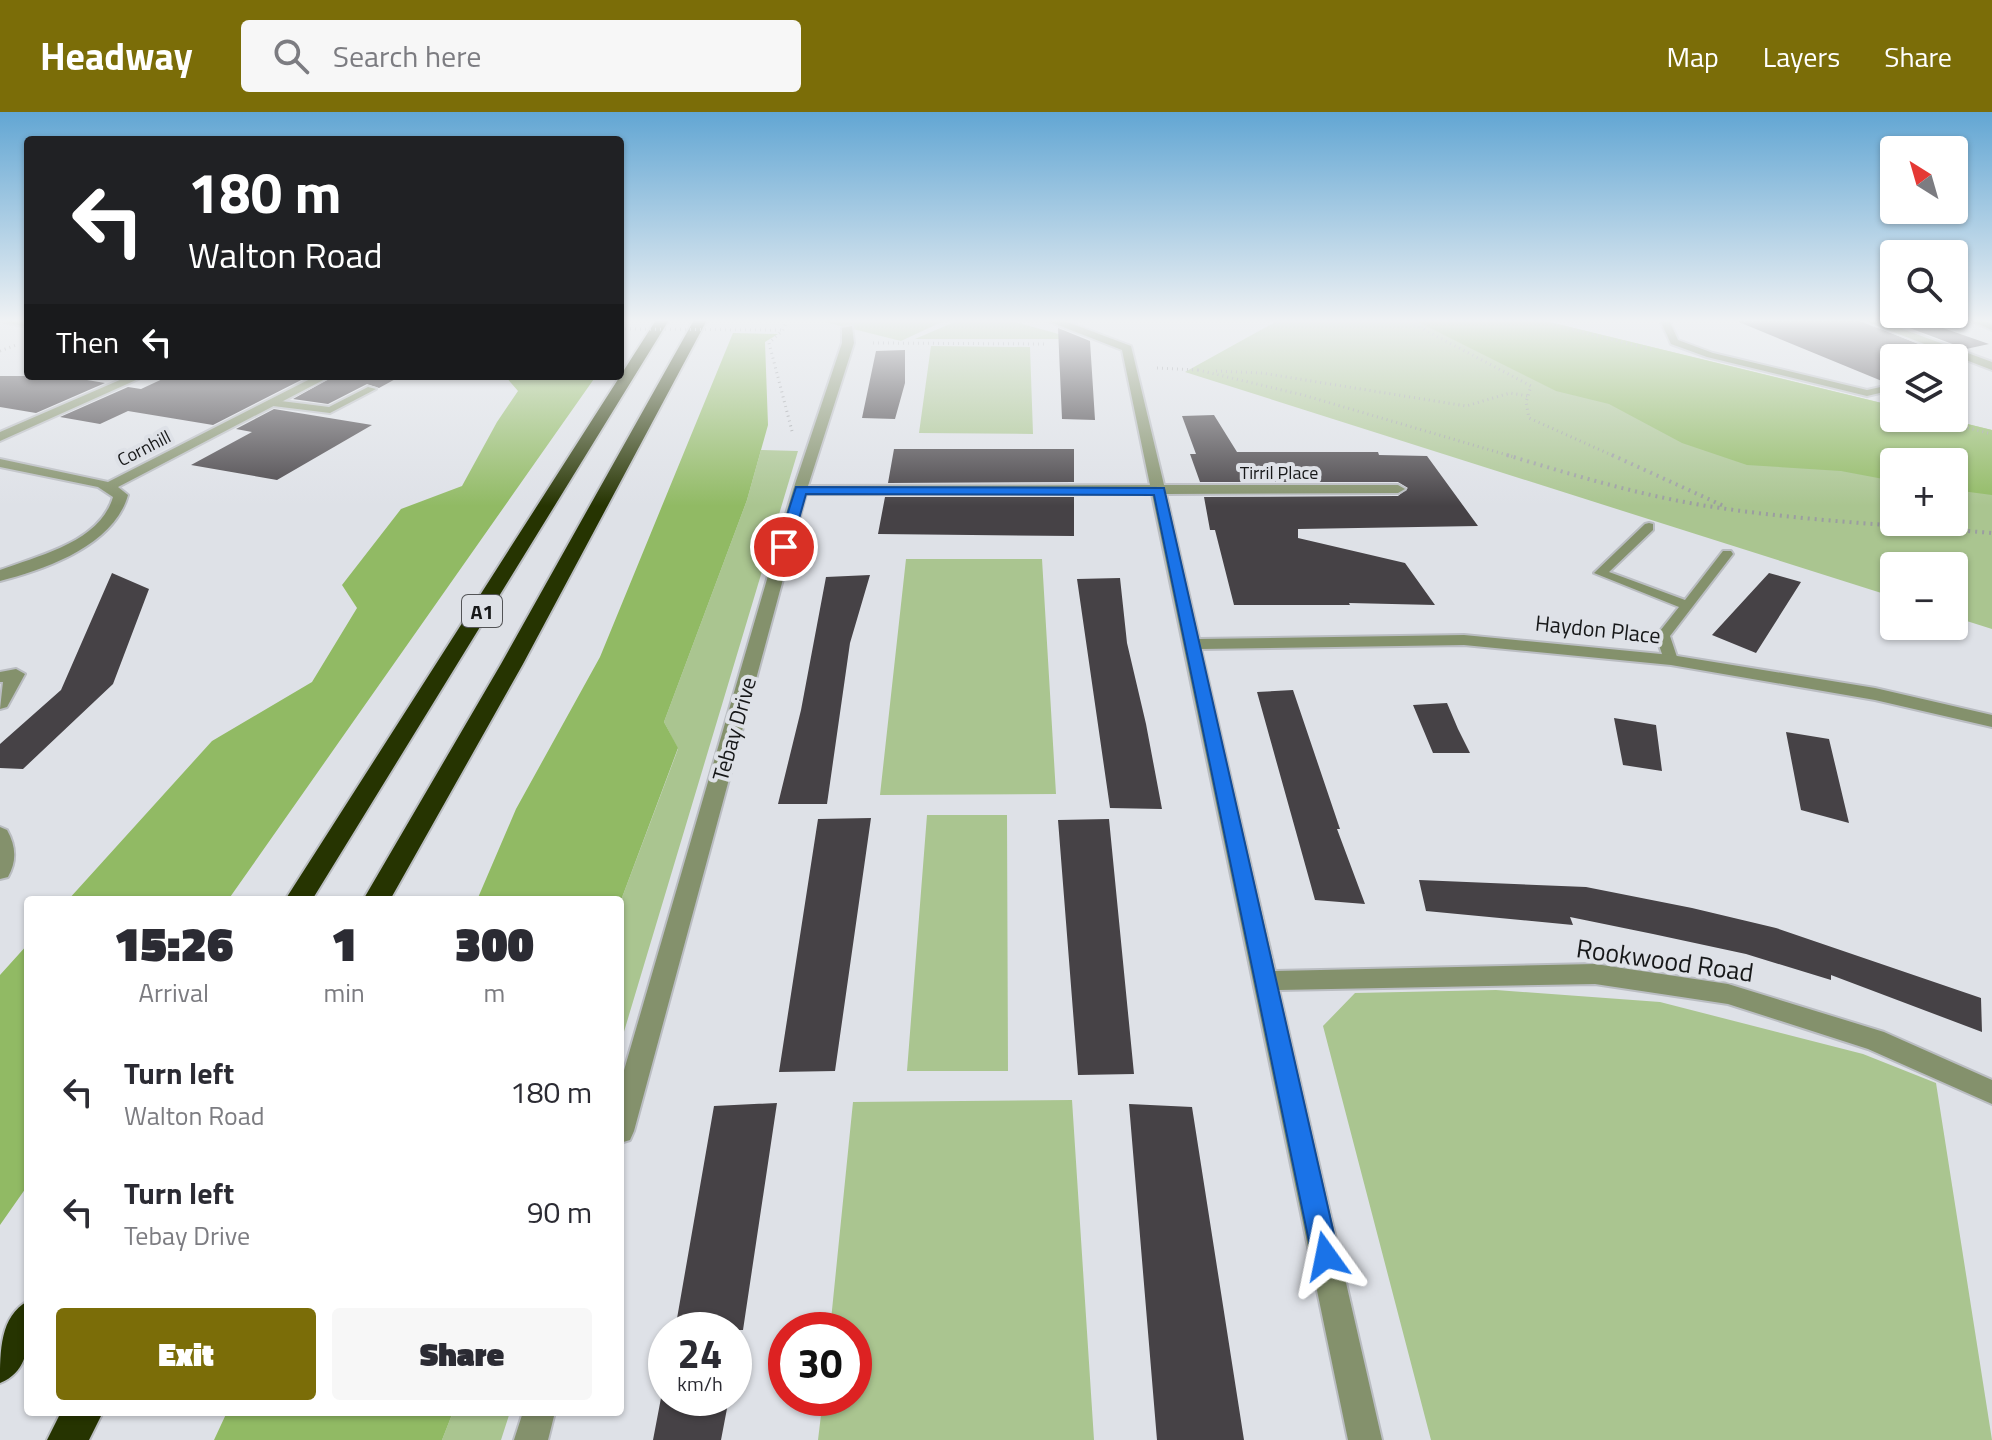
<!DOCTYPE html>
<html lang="en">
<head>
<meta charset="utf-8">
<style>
	:root { --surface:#fff; --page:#f7f7f7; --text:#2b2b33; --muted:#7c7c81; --accent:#7b6d08 }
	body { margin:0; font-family:"Titillium Web",sans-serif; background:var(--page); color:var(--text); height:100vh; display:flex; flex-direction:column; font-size:30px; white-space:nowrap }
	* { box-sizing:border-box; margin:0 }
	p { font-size:26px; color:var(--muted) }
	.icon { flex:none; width:44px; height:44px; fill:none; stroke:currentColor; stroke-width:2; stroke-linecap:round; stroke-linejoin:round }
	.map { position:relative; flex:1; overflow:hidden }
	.drawer { position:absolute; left:24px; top:784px; width:600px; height:520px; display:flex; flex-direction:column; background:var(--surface); border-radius:8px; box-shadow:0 2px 6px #0004 }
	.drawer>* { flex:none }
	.banner { position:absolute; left:24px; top:24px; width:600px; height:244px; border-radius:8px; box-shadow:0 2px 6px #0004; background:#202124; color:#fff; overflow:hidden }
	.needle { width:52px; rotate:323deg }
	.tools { position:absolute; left:1880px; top:24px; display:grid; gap:16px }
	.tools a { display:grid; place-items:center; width:88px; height:88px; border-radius:8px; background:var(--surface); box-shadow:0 2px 6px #0004; font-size:40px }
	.speed { position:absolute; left:648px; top:1200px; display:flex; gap:16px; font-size:40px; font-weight:700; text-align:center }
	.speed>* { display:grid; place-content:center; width:104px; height:104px; border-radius:50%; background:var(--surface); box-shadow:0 2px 6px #0004; line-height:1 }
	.speed small { font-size:20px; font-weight:400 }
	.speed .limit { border:12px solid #d22; background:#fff; color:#111 }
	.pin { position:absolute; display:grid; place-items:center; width:68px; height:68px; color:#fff; margin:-34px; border:4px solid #fff; border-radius:50%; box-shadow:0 2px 8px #0007 }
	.me { position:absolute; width:88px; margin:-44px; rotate:348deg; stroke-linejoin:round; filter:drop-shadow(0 0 6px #0008) }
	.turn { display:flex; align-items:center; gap:28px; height:168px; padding:0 32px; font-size:36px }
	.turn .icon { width:104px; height:104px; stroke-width:2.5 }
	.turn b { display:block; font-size:56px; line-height:68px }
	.then { display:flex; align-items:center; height:76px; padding:0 32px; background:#0003; gap:16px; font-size:30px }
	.eta { display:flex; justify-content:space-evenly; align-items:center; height:136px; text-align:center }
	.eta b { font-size:48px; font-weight:800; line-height:56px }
	.cta { display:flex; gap:16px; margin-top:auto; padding:16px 32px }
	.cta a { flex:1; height:92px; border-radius:8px; background:var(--accent); color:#fff; font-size:32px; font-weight:800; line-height:92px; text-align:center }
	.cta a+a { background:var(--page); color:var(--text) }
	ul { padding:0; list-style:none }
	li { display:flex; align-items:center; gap:24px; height:120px; padding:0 32px }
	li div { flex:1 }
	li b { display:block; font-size:30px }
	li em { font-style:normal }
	header { display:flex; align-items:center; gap:48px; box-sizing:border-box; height:112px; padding:0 40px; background:var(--accent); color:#fff }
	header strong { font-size:38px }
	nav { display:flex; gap:44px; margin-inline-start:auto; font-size:28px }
	.search { width:560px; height:72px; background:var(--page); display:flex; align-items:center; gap:20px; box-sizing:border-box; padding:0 28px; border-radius:8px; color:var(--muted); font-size:30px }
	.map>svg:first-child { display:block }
</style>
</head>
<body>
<header>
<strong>Headway</strong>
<div class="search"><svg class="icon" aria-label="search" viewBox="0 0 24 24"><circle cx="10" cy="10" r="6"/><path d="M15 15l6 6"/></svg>Search here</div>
<nav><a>Map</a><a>Layers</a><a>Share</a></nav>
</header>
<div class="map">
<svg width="1992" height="1328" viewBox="0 0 1992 1328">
	<rect width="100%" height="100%" fill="#dee1e7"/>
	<!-- green -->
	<path fill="#aac590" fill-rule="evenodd" d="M817 208H946L901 229Z
		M959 208H1008L1077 227H915Z
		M1279 208H1541L1894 294V306H1943L1992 318V517L1954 505V454H1894V485L1185 260ZM1894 350H1954V410H1894Z
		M931 234 1030 235 1033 322 919 321Z
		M761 338 798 339 620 933V791L678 637 664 610 747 388Z
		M906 447H1042L1056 682 880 683Z
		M927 703H1007L1008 959H907Z
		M1496 878 1660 890 1863 942 1936 971 1992 1328H1431L1323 914 1355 881Z
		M1072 988 1094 1328H818L823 1286H854V1218H830L853 990Z
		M453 1300H510L501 1328H442Z"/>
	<!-- forest -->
	<path fill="#91ba64" d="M1416 209 1541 208 1894 294V306H1943L1992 318V383L1954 378V350H1894V369L1841 359 1747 353 1682 331 1609 292 1556 279Z
		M733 221 778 222 765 230 768 313 747 388 664 610 678 636 620 791V788H477L516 697 600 545Z
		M505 264H596L228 788H68L212 629 312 570 357 496 342 473 401 397 462 374 497 310 518 279Z
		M28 832V1073L0 1113V863Z
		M227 1300H453L442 1328H214Z"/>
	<!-- building -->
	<path fill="#464246" d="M1734 208H1859L1943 242 1894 246V274Z
		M1888 208H1920L1989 232 1966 237Z
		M1058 216 1090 229 1095 308 1062 307Z
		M905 238V271L895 307 862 306 876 239Z
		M0 264H63L105 271 36 301 0 295Z
		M169 264H309L213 313 128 299 100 312 60 305 128 275 141 277Z
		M334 264H401L379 276 367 272 328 292 293 287Z
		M274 297 372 313 277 368 191 353 252 320 236 317Z
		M1214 303 1237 340H1378L1379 343 1427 344 1478 414 1298 417V426L1405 451 1435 493 1349 491 1350 493H1234L1215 418H1210L1204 385 1398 384 1408 376 1398 370H1200L1190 342H1196L1182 304Z
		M894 337H1074V370L888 371Z
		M885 385H1074V424L878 422Z
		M112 461 149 477 113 572 23 657 0 656V632L61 578Z
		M1769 461 1801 470 1756 541 1712 523Z
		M870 463 850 531 827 692H778L801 598 826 465Z
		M1120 466 1127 531 1146 612 1162 697 1110 696 1077 467Z
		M1293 578 1340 717H1337L1365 792 1315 788 1257 580Z
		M1447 591 1458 617 1470 641H1433L1413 593Z
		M1614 606 1656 613 1662 659 1623 653Z
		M1786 620 1829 627 1849 711 1801 698Z
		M871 706 835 959 779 960 818 707Z
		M1109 707 1134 962 1078 963 1058 708Z
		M1419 768 1586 775 1692 796 1776 816 1981 886 1982 920 1831 863V868L1746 842 1653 822 1570 805 1573 813 1426 799Z
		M777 991 743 1218H675L714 994Z
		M1129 992 1192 995 1244 1328H1157Z
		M661 1286H729L721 1328H653Z"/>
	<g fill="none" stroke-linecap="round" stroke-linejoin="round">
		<!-- lane casing -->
		<g stroke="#babdc2" stroke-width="4">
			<path id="lane" d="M1660 208H1669L1678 228 1713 241 1867 278 1885 274 1894 277V283L1884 280 1867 284 1707 245 1671 232Z
				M1969 208H1982L1992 212V218Z
				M368 275 376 277 330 301 273 294 268 291 273 288 329 295Z
				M1649 411 1653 412V418L1609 460 1685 488 1723 439H1731L1733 442 1670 524 1678 548 1671 552 1664 548 1656 524 1679 495 1594 461 1645 412Z"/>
		</g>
		<!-- street casing -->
		<g stroke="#babdc2" stroke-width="4">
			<path id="street" d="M3 208 28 209V215L4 210Z
				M1045 208H1062L1131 234 1164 373H1398L1405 377 1398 381 1166 382 1199 527 1464 523 1671 543 1875 576 1992 603V615L1875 588 1671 553 1464 533 1201 537 1275 859 1595 852 1728 872 1884 920 1992 968V992L1868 937 1728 892 1595 872 1279 878 1382 1328H1348L1152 382H806L634 1019 630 1028 620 1031V972L793 378 842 231V216L852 214 854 231 808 374 1150 373 1122 238Z
				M1862 208H1878L1992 250V258Z
				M129 264H145L0 329V320Z
				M316 264H331L118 375 128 383C114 433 47 457 0 469V458C40 443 100 430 113 385L98 375 0 355V347L108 370Z
				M16 557 25 562 7 595 0 597 3 570H0V560Z
				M0 715 7 718C16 734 17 749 8 765L0 767Z
				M523 1300H555L548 1328H514Z"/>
		</g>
		<!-- highway casing -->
		<g stroke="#babdc2" stroke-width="4">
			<path id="highway" d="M656 208H669L312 788H285Z
				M694 208H707L523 552 390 788H363L501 552Z
				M28 1189C28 1221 34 1257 0 1271 0 1239 0 1204 28 1189Z
				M61 1300H103L89 1328H47Z"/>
		</g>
		<!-- path-far1 -->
		<path stroke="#9b9da1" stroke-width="3" stroke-dasharray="1 4" stroke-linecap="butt" d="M787 208 783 218 769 231 792 319
			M1406 208 1531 274 1526 290 1529 306 1616 345
			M1534 208 1654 238
			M873 231 1047 232
			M0 239 16 233
			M1157 256 1198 258
			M1198 258 1303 283 1514 345
			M1216 259 1262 261 1466 294 1510 281 1528 284
			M1929 306 1992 322"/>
		<!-- path -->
		<path stroke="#9b9da1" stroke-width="4" stroke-dasharray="2 5" stroke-linecap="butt" d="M1507 343C1573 363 1639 383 1707 394 1802 409 1897 413 1992 421
			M1612 343 1726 395"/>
		<!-- lane -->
		<use href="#lane" fill="#84916c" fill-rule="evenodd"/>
		<!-- street -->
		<use href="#street" fill="#84916c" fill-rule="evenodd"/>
		<!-- highway -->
		<use href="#highway" fill="#263401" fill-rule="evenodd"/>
		<!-- path-bridge -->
		<path stroke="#9b9da1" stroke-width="3" stroke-dasharray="1 4" stroke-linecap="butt" d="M620 217 783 218"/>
	</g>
	<!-- sky -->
	<linearGradient id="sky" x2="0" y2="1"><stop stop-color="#62a6d3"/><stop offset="0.53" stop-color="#f0f2f4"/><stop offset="1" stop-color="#f0f2f4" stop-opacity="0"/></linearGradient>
	<rect width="1992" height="394" fill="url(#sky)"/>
	<!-- route -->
	<path fill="#1a73e8" stroke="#114b97" stroke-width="2" d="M796 375 1164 376 1339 1144 1335 1154 1326 1158 1316 1154 1312 1144 1154 383 806 382 791 435 784 439 777 435Z"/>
	<g text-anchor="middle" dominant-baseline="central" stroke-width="8" stroke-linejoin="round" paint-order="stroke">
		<!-- far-street labels -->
		<g font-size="18" fill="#171819" stroke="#dee1e7">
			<text transform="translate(144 336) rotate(-27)">Cornhill</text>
			<text x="1279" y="360">Tirril Place</text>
		</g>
		<!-- shield labels -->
		<rect fill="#dee1e7" stroke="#535457" stroke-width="2" x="462" y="483" width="40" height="32" rx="6"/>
		<g font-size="20" font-weight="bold" fill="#171819">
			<text x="482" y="499">A1</text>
		</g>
		<!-- street labels -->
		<g font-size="22" fill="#171819" stroke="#dee1e7">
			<text transform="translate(1598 517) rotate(6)">Haydon Place</text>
			<text transform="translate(734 617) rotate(-74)">Tebay Drive</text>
		</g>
		<!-- near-street labels -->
		<g font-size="26" fill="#171819" stroke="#dee1e7">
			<text transform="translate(1665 848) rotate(8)">Rookwood Road</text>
		</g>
	</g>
</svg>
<div class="tools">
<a><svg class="needle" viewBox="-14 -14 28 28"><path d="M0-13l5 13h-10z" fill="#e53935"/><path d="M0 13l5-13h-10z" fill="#7c7c81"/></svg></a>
<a><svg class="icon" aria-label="search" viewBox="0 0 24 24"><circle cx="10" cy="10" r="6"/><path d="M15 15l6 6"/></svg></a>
<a><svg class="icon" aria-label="layers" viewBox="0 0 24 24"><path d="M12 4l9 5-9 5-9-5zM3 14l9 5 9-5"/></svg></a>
<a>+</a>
<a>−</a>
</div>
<div class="speed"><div>24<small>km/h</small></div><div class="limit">30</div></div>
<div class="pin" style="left:784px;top:435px;background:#d93025"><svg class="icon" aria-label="arrive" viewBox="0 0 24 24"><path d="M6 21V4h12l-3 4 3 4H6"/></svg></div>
<svg class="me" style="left:1326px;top:1144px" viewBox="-20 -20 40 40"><path d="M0-17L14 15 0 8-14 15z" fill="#1a73e8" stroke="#fff" stroke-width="4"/></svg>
<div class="banner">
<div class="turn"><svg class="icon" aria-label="left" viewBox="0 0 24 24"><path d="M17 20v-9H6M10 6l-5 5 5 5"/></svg><div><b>180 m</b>Walton Road</div></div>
<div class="then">Then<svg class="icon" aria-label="left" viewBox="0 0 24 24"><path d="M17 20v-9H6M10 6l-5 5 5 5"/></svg></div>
</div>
<section class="drawer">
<div class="eta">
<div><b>15:26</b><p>Arrival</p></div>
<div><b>1</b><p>min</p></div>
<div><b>300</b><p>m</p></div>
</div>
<ul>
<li><svg class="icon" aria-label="left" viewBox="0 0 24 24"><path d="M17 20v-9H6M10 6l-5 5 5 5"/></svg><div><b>Turn left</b><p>Walton Road</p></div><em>180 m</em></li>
<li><svg class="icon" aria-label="left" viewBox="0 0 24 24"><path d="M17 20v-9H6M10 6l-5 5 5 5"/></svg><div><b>Turn left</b><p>Tebay Drive</p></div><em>90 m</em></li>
</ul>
<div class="cta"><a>Exit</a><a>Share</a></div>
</section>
</div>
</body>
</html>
